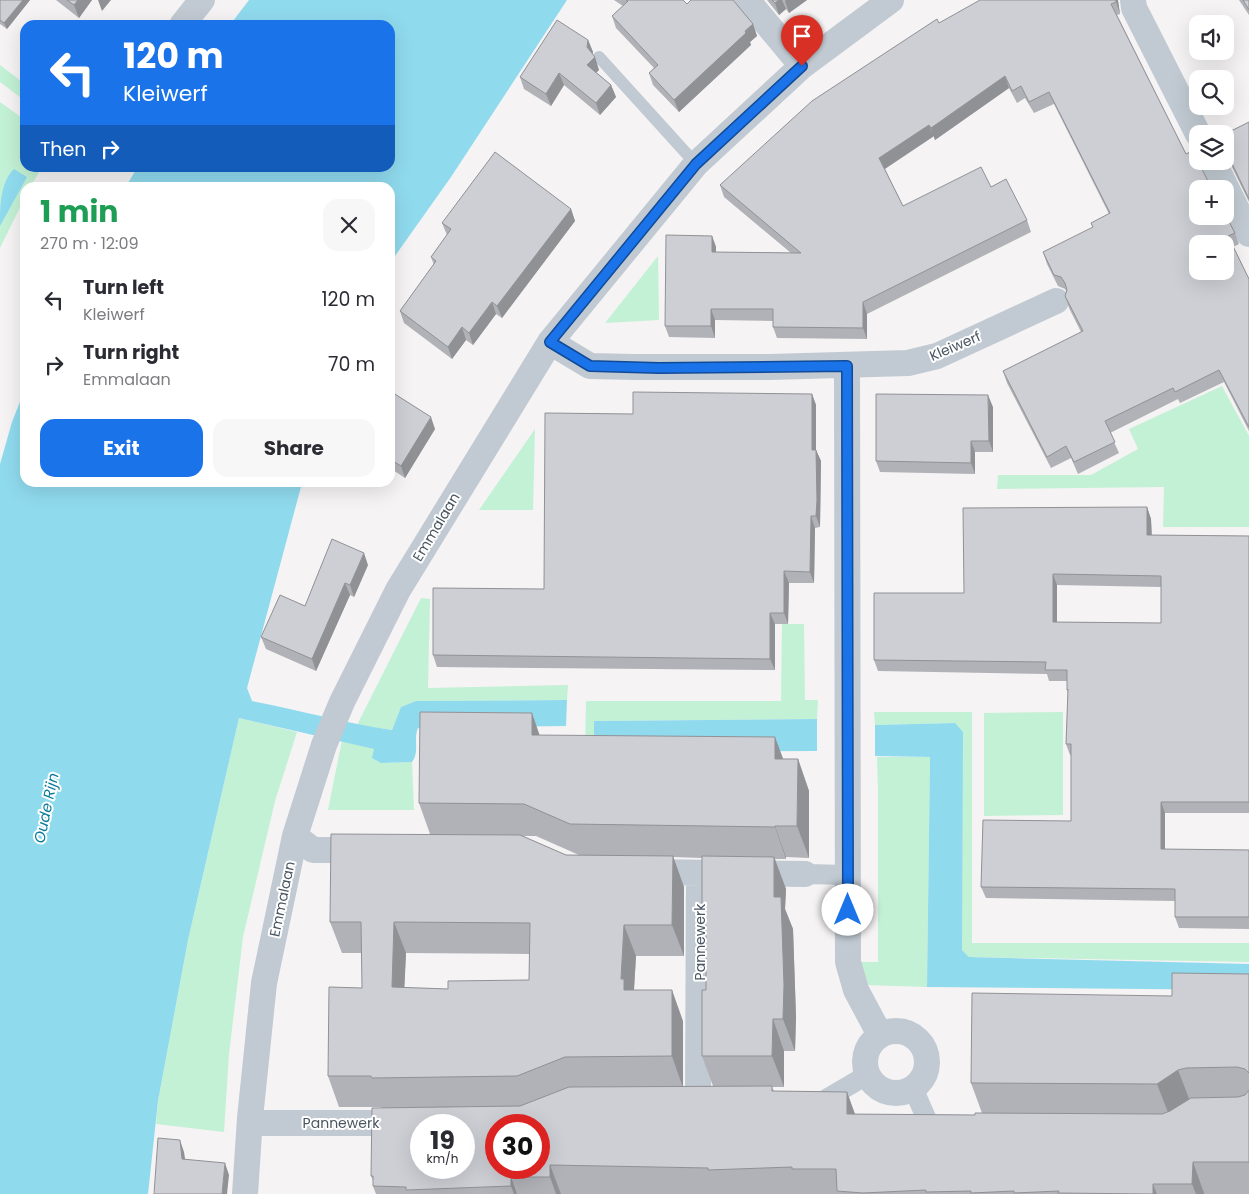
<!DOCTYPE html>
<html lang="en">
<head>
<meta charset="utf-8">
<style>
	:root { --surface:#fff; --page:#f7f7f7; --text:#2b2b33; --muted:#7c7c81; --accent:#1a73e8 }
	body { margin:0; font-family:Poppins,sans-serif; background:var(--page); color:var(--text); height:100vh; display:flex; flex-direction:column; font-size:19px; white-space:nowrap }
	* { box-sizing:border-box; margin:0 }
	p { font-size:16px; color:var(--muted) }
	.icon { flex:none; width:28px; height:28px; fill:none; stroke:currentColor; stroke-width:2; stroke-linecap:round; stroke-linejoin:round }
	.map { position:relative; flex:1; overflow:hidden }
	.details { position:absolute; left:20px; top:182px; width:375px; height:305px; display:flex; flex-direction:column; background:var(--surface); border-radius:15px; box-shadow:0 5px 20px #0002 }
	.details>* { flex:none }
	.hud { position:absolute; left:20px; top:20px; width:375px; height:152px; border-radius:15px; box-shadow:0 5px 20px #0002; background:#1a73e8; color:#fff; overflow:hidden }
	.controls { position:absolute; left:1189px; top:15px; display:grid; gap:10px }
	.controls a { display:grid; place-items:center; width:45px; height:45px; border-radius:10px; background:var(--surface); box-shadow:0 5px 20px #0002; font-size:25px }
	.speed { position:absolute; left:410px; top:1114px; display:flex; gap:10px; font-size:25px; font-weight:700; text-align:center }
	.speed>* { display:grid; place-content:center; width:65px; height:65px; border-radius:50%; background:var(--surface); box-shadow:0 5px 20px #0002; line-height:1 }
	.speed small { font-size:12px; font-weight:400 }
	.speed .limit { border:8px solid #d22; background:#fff; color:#111 }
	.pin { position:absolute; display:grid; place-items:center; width:42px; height:42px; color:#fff; margin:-51px -21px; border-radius:50% 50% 50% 0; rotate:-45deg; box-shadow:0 0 5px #0007 }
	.pin .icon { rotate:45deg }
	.me { position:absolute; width:55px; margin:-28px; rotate:0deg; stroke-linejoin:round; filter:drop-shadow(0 0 4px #0008) }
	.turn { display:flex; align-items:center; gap:18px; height:105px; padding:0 20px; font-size:22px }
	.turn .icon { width:65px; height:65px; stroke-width:2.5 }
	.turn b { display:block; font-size:35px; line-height:42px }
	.then { display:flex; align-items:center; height:48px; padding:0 20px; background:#0003; gap:10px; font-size:19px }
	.round { display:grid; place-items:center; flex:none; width:52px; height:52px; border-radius:15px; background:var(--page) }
	.overview { display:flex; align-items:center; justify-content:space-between; height:85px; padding:0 20px }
	h1 { font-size:30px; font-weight:700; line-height:38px; color:#1e9e55 }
	.action { display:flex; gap:10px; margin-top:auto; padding:10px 20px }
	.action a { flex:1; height:58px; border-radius:15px; background:var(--accent); color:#fff; font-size:20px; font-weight:700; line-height:58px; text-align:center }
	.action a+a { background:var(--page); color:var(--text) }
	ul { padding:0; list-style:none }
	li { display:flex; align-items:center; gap:15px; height:65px; padding:0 20px }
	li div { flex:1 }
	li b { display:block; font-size:19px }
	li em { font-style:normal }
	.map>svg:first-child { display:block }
</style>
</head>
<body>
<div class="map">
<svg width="1249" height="1194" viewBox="0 0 1249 1194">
	<rect width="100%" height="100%" fill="#f5f3f3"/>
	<!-- green -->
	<path fill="#c3f1d5" d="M0 65 25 84V101L0 82Z
		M0 102 25 120V168H42L30 187 25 188V197L0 248Z
		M658 256 659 320 605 323Z
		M1222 386 1249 436V527H1163L1164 487 997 489 998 475H1091L1138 449 1129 429Z
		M535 429 533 510H479Z
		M421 598 430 599 428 688 568 685 567 700 416 701 401 707 392 730 357 725Z
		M782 624H804L805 700H818L817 719 595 721 594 752 585 753 586 701H781Z
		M874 712H972V943H1249V962L969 957 962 950 954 723 875 725Z
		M1063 712V815L984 816V713Z
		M239 718 297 732 275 801 243 937 229 1054 224 1132 156 1124 158 1101 188 940Z
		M342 740 374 749 381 763 412 762 414 810H328Z
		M877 757H930L927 987 865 985 856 962H878V790Z"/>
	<!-- water -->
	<path fill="#90daee" d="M249 0H567L451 177 390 263V188H125L137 168H390V25H230Z
		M14 169 27 177 0 226C0 207 0 182 14 169Z
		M25 389V482L302 483 247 688 252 701C299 710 345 723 392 730L401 707 416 701 567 700 566 726 418 728C413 739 420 752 412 762L381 763 372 758 374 749 239 718 188 940 158 1101 148 1194H0V464L12 422Z
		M817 719V751L594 752V721Z
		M955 723 963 732 962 950 969 957 1249 964V990L927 987 930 757 875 756V725Z"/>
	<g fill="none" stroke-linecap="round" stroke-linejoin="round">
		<!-- service -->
		<path stroke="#c1cad2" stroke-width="12" d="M599 57 696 164"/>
		<!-- pedestrian -->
		<path stroke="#c1cad2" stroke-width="20" d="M805 874 848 875
			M913 1088 931 1129
			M821 1102 867 1075"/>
		<!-- minor -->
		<path stroke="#c1cad2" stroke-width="26" d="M747 0 802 66
			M1133 0 1134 8 1198 134
			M182 25 202 0
			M1213 161 1249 234
			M550 342 590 366 634 367H770L908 363 937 356 1056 301
			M847 366 848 962 856 990 880 1035
			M295 836 313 850H366
			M643 872 805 874
			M865 1062a31 31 0 1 1 62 0a31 31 0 1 1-62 0Z
			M698 1102 699 873
			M250 1123H406
			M245 1194 250 1118 264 983 295 836 324 745 342 702 398 590 550 342 696 164 802 66 891 0"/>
	</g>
	<!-- wall -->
	<path fill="#b0b2b7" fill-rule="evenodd" d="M0 0H30L7 29 0 24Z
		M56 0H92L79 18Z
		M614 0H683L687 4 753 24 757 36 750 42 751 45 679 112 653 85 649 73 654 68 616 28 612 16 623 6Z
		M767 0H807L789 13 786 9 779 15Z
		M1239 0H1249V15Z
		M1118 2 1120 14 1117 15 1186 154 1194 150 1198 161 1235 233 1239 244 1233 247 1249 279V431L1224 382 1180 403 1178 399 1110 433 1119 453 1078 474 1071 458 1051 468 1007 383 1003 371 1081 332 1069 308 1065 296 1066 291 1065 289 1058 286 1047 264 1043 252 1093 228 1091 223 1109 214 1054 104 1034 113 1025 98 1017 103 1009 88 935 140 934 136 885 169 903 206 991 187 1027 220 1031 232 867 314V339L777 338 773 327V321L715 320V338L669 337 665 326 712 236 716 247V252L791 253 724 197 720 185 939 23Z
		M588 40 593 52 592 54 599 70 596 72 611 85 616 97 600 115 564 85 551 106 524 89 520 77Z
		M1249 122V202L1225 153V134Z
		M571 209 575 221 502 318 496 314 473 345 466 340 452 359 404 323 400 311 434 265 431 257 447 235 442 223Z
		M390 391 435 429 405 478 390 468Z
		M812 394 816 405V450L821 461 820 527 815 528 814 583H789L788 624H775V670L437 667 433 655 544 589 633 414Z
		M993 407V452H975V474L880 472 876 461Z
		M1147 507 1151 519 1152 535 1249 536V813H1165V849L1249 850V929L1179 928 1175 917V901L986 898 981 887 1071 821V755H1070L1066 744 1068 693 1067 690V681H1049L1047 674 878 671 874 660 964 593ZM1057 585 1161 587V623L1057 622Z
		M368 565 354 597 350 595 316 671 266 649 261 637 305 606Z
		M540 736 783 759H798L809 791V858L786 857V859H775L786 889 785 909 793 929 796 1017 795 1051H784V1087H772L774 1091 847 1092 855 1114 975 1115 982 1113 971 1083 1172 996 1249 974V1194H376L373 1186V1180L371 1176 382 1107H339L328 1076 362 988V953H342L330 922 430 834 419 803ZM523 836H536L579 855H566ZM673 857 702 858V925L706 937V990L702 1056 713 1086H683V1021L634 990 636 956H684V887ZM406 953 530 954 529 980 448 989 404 988Z"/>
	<!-- shaded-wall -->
	<path fill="#909195" d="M23 0H30L7 29 4 23Z
		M78 0H92L79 18 74 5Z
		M98 0H111L102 11Z
		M779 0H782L786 9 779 15 775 3Z
		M786 0H807L789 13 785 1Z
		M1116 0H1118L1120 14 1116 2Z
		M753 24 757 36 750 42 751 45 679 112 674 100Z
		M588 40 593 52 591 59 587 47Z
		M595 57 599 70 592 77 587 65Z
		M559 73 564 85 551 106 546 94Z
		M1005 76 1009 88 935 140 931 128Z
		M611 85 616 97 600 115 596 103Z
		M929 125 934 136 883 170 879 158Z
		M571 209 575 221 502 318 497 306Z
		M712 236 716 247V264L712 252Z
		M492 302 496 314 473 345 469 333Z
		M863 302 867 314V339L863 328Z
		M711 309 715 320V338L711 326Z
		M462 327 466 340 452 359 448 347Z
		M812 394 816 405V461L812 450Z
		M988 395 993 407V452L989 441Z
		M431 417 435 429 405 478 401 466Z
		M971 441 975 452V474L971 463Z
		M816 450 821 461 820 527 816 516Z
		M1147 507 1151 519 1152 547 1147 535Z
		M811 516 815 528 814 583 810 572Z
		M364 553 368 565 354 597 350 585Z
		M784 571 789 583 788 624 784 613Z
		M1053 574 1057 585V633L1053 622Z
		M345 583 350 595 316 671 312 659Z
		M770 613 775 624V670L770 659Z
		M532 713 543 745 532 735Z
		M775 737 787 769 775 759Z
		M798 759 809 791V858L797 826Z
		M1161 802 1165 813V861L1161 849Z
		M775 826 786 857V859L775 827Z
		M673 856 684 887V956L672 925Z
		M774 857 786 889 785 909 793 929 796 1017 795 1051 783 1019 774 897Z
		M394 922 406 953 403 1018 392 987Z
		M624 925 636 956 633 1005 624 990 621 979Z
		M672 990 683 1021V1088L672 1056Z
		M773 1019 784 1051V1087L772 1056Z
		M1178 1070 1190 1101 1169 1115 1157 1084Z
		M847 1092 858 1123 847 1114Z
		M180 1140 184 1152 187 1171 182 1159Z
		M1193 1162 1204 1193V1194H1196L1192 1184Z
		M225 1163 229 1175 227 1194H222Z
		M550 1165 561 1194H556L550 1177Z
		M511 1177 517 1194H514L511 1186Z
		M1153 1184 1157 1194H1153Z"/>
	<!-- building -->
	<path fill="#cdcfd5" stroke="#909195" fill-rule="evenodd" d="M0 0H23L4 23 0 20Z
		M67 0H78L74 5Z
		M626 0H683L687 4 691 0H733L753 24 745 31 746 33 674 100 649 73 658 65 612 16 628 1Z
		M772 0H779L775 3Z
		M980 0H1116V2L1111 4 1186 154 1194 150 1198 161 1212 189H1198V216H1225V214L1235 233 1228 236 1249 279V427L1219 370 1175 392 1173 388 1105 421 1115 442 1074 462 1066 446 1047 457 1003 371 1083 331 1065 296 1067 290 1065 283 1061 277 1054 275 1043 252 1093 227 1091 223 1110 213 1049 92 1029 102 1021 86 1012 91 1005 76 931 128 929 125 879 158 903 206 981 167 991 187 1006 179 1027 220 863 302V328L773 327V309H711V326H665L666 235 712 236V252L801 253 720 185 812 101 937 19 939 23ZM1198 244H1225V271H1198Z
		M1243 0H1249V10Z
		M557 20 588 40 587 47 595 57 587 65 611 85 596 103 559 73 546 94 520 77Z
		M1249 122V199L1225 149V134Z
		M495 152 571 209 497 306 492 302 469 333 462 327 448 347 400 311 436 261 431 257 451 229 442 223Z
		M390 391 431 417 401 466 390 459Z
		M633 392 812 394V450H816L817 500 816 516H811L810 572 784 571V613H770V659L433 655V588L544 589 545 413 633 414Z
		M876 394 988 395 989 441H971V463L876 461Z
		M1147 507V535L1249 536V802H1161V849L1249 850V917H1175V889L981 887 983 820 1071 821V744H1066L1068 689 1067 690V670H1045L1046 662 874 660V593H964L963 508ZM1053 574 1161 576V623L1053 622Z
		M332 539 364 553 350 585 345 583 312 659 261 637 280 595 305 606Z
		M420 712 532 713V735L775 737V759H798L797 826H775V827L570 824 524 804 419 803Z
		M331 834 520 835 566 855 673 856 672 925H624L621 979H624V990H672V1056L565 1057 517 1076 372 1078 371 1076H328L329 987 362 988 361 922H330ZM394 922 530 923 529 980 448 981V989L392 987Z
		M702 856 774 857V897H781L784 985 783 1019H773L772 1056H702V990H706V925H702Z
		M1172 973 1249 974V1073L1245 1069 1237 1067 1186 1068 1178 1070 1157 1084 971 1083 972 993 1172 996Z
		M772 1086V1091L847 1092V1114L975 1115V1113L1162 1114 1170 1111 1191 1098 1238 1097 1245 1095 1249 1090V1162H1193L1192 1184H1153V1194L1058 1193 1059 1191 1014 1193V1191L971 1193V1191L926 1192V1190L863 1193 837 1191 836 1169H792V1167L708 1170V1168L550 1165V1177H511V1186L406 1190V1187L373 1186V1176H371L372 1108 520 1106 569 1087ZM421 1125H464V1168H421ZM496 1125H539V1168H496Z
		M158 1138 180 1140 182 1159 225 1163 222 1194H154Z"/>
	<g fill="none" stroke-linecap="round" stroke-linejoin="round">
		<!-- route casing -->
		<g stroke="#114b97" stroke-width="12">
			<path id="route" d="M802 66 696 164 550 342 590 366 659 368 847 366 848 910"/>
		</g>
		<!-- route -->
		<use href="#route" stroke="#1a73e8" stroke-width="9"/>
	</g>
	<g text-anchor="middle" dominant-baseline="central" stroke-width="4" stroke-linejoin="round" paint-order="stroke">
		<!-- street labels -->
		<g font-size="14" fill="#4a5661" stroke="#fff">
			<text transform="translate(955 346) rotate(-23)">Kleiwerf</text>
			<text transform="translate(436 527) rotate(-59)">Emmalaan</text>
			<text transform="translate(282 899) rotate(-78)">Emmalaan</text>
			<text transform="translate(700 942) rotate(-90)">Pannewerk</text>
			<text x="341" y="1123">Pannewerk</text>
		</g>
		<!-- water labels -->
		<g font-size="15" font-style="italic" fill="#0c7c9b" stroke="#fff">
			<text transform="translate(46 808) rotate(-78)">Oude Rijn</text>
		</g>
	</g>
</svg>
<div class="controls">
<a><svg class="icon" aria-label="sound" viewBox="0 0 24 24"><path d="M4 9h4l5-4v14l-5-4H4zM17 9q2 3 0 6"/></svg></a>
<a><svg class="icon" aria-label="search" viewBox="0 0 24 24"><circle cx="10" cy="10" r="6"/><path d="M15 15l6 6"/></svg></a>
<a><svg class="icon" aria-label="layers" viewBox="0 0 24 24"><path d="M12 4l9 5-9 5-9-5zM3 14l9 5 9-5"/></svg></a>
<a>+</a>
<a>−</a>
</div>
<div class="speed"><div>19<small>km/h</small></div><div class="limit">30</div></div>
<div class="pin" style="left:802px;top:66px;background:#d93025"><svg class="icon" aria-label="arrive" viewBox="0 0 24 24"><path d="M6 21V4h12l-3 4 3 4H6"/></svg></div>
<svg class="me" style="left:848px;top:910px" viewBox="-20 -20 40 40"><circle r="19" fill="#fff"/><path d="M0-13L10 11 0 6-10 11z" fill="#1a73e8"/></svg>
<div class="hud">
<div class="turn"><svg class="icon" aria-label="left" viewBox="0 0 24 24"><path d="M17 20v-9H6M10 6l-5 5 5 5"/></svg><div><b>120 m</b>Kleiwerf</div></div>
<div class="then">Then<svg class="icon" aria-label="right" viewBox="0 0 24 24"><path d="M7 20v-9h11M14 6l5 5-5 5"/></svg></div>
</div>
<section class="details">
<div class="overview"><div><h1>1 min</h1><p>270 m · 12:09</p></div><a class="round"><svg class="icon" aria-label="close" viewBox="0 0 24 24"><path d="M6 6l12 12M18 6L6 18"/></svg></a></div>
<ul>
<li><svg class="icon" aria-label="left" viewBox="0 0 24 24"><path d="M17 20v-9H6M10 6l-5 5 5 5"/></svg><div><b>Turn left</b><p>Kleiwerf</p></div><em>120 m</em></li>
<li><svg class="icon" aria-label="right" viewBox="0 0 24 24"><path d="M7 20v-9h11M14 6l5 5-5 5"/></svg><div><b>Turn right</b><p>Emmalaan</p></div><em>70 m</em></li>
</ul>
<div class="action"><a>Exit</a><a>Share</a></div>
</section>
</div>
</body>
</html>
